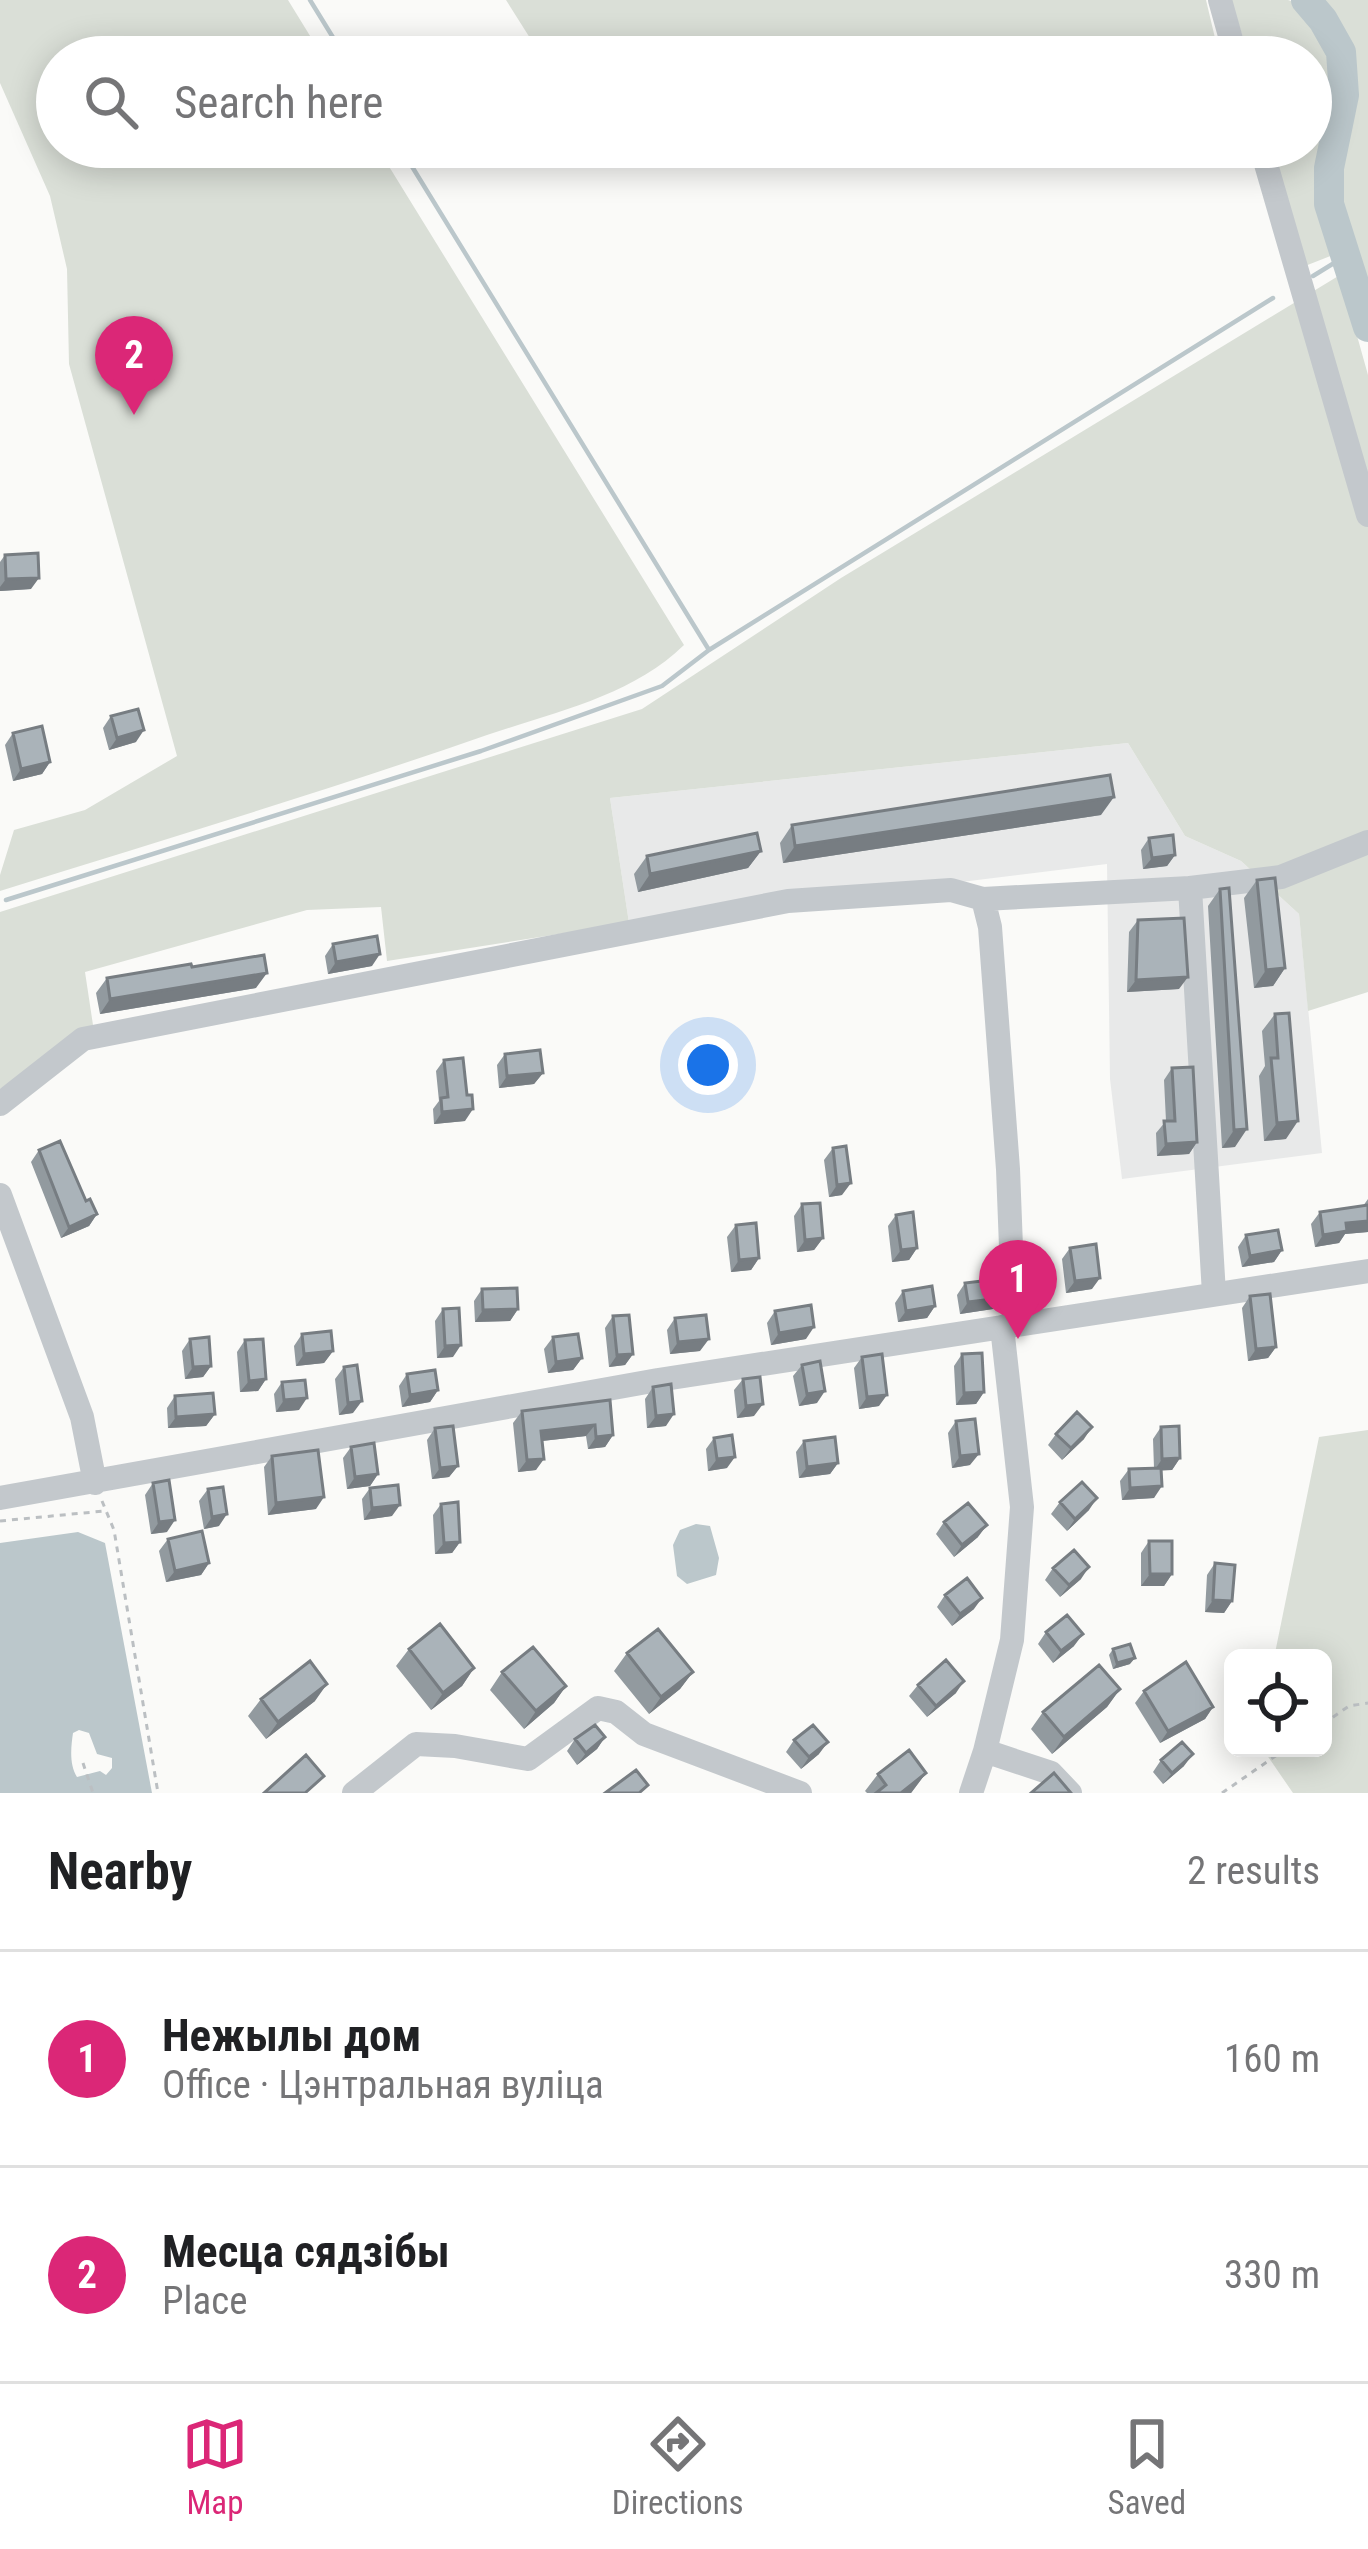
<!DOCTYPE html>
<meta charset="utf-8">
<style>
:root{--surface:#fff;--page:#f2f2f2;--text:#202124;--muted:#757577;--line:#e0e0e0;--accent:#db2777}
body{margin:0;font-family:"Roboto Condensed",sans-serif;background:var(--page);color:var(--text)}
.controls{position:absolute;right:36px;bottom:36px;display:grid;overflow:hidden;border-radius:18px;box-shadow:0 6px 30px #0003}
.controls button{width:108px;height:108px;display:grid;place-items:center;padding:0;border:0;border-bottom:3px solid var(--line);background:var(--surface);color:var(--text);font:60px sans-serif}
.you{position:absolute;left:708px;top:1065px;width:42px;height:42px;margin:-30px;border:9px solid #fff;border-radius:50%;background:#1a73e8;box-shadow:0 0 0 18px #1a73e833}
.badge{display:grid;place-items:center;width:78px;height:78px;border-radius:50%;background:var(--accent);color:#fff;font-size:39px;font-weight:700}
.pin{position:absolute;translate:-50% -99px;filter:drop-shadow(0 3px 6px #0008)}
.pin::after{content:'';position:absolute;top:63px;width:42px;height:36px;background:inherit;clip-path:polygon(0 0,100% 0,50% 100%)}
.list{margin:0;padding:0;list-style:none}
h2{display:flex;justify-content:space-between;align-items:center;height:156px;margin:0;padding:0 48px;font-size:51px}
h2 small{font-size:39px;font-weight:400;color:var(--muted)}
.list li{display:grid;grid-template-columns:78px 1fr auto;gap:36px;align-items:center;box-sizing:border-box;height:216px;padding:0 48px;border-top:3px solid var(--line)}
.list b{display:block;font-size:45px;white-space:nowrap}
.list p{margin:0;font-size:39px;white-space:nowrap;color:var(--muted)}
.list em{font-size:39px;font-style:normal;color:var(--muted)}
.icon{flex:none;width:66px;height:66px;fill:none;stroke:currentColor;stroke-width:2;stroke-linecap:round;stroke-linejoin:round}
.map{position:relative;flex:none;width:1368px;height:1793px;overflow:hidden}
.search{position:absolute;background:var(--surface);box-shadow:0 6px 30px #0003;left:36px;right:36px;top:36px;height:132px;display:flex;align-items:center;gap:30px;box-sizing:border-box;padding:0 42px;border-radius:66px;color:var(--muted);font-size:45px}
.sheet{height:588px;background:var(--surface)}
nav{display:flex;justify-content:space-around;align-items:center;box-sizing:border-box;height:168px;border-top:3px solid var(--line);background:var(--surface);font-size:33px;color:var(--muted)}
nav a{display:grid;justify-items:center;gap:6px}
nav .on{color:var(--accent)}
.map>svg:first-child{display:block}
</style>
<div class="map">
<svg width="1368" height="1793" viewBox="0 0 1368 1793">
<rect width="100%" height="100%" fill="#fafaf8"/>
<path fill="#e8e9e9" d="M1128,743L1185,836L1241,861L1299,914L1322,1153L1122,1179L1110,1079L1107,864L629,923L610,798Z"/>
<path fill="#dadfd7" d="M0,0H288L323,57H57V147H377L684,645C632,696 555,712 487,735C326,791 163,840 0,891V875L14,830L85,810L177,756L69,364L67,269L50,196L0,83Z
M506,0H1206L1215,38L1061,57H542Z
M1231,0C1248,0 1271,0 1288,0C1300,3 1307,17 1313,27C1349,79 1326,109 1318,163C1314,197 1331,223 1333,255L1305,266L1273,147H1311V57H1249Z
M1318,0H1368V295L1341,208L1337,182L1352,121L1349,52L1341,28Z
M1340,275L1368,375V992L1308,1011L1299,914L1241,861L1185,836L1128,743L610,798L629,923L387,961L381,907L307,910L85,972L93,1025L0,1089V912L642,709L841,578Z
M1368,1430V1793H1293L1262,1748H1323V1658H1274L1319,1437Z"/>
<path fill="#bbc7cb" fill-rule="evenodd" d="M696,1524L710,1526L719,1558L716,1575L687,1584L677,1576L673,1545L680,1530Z
M78,1532L105,1543L152,1793H0V1543ZM79,1730L89,1733L97,1754L112,1758V1768L106,1775L100,1771L77,1777C69,1764 71,1747 73,1733Z"/>
<g fill="none" stroke-linecap="round" stroke-linejoin="round">
<path stroke="#bbc7cb" stroke-width="4.5" d="M310,0L345,57
M400,147L709,650
M1313,276L1347,255
M6,900L481,751L662,686L709,650L1273,298"/>
<path stroke="#bbc7cb" stroke-width="30" d="M1306,0L1323,20L1341,52L1344,95L1329,168V204L1368,327"/>
<path stroke="#bbbfc2" stroke-width="3" stroke-dasharray="6 6" stroke-linecap="butt" d="M102,1501L114,1530L158,1793
M0,1521L104,1511
M1323,1724L1349,1706L1368,1703
M83,1763L93,1793
M1222,1793L1287,1748"/>
<path stroke="#c3c8cc" stroke-width="24" d="M1220,0L1236,57
M1261,147L1368,515
M1190,888L1281,877L1368,842
M983,899L990,927L1008,1169L1014,1325
M0,1104L83,1039L788,901L951,890L983,899L1190,888L1214,1294
M0,1195L82,1417L95,1483
M0,1498L658,1380L1368,1271
M985,1751L1051,1773L1070,1793
M354,1793L416,1744L455,1746L528,1759L598,1708L616,1712L644,1734L800,1793
M971,1793L985,1751L1012,1640L1022,1507L1002,1327"/>
</g>
<path fill="#929a9f" d="M5,555L31,589L0,591V562Z
M111,716L136,742L109,750L103,728Z
M13,733L50,762L42,774L13,781L5,745Z
M1101,815L783,863L780,843L792,825Z
M1149,838L1175,855L1167,866L1143,869L1141,850Z
M761,851L748,868L638,892L634,874L647,856Z
M1257,880L1285,968L1273,986L1254,988L1244,898Z
M1220,889L1235,1147L1222,1148L1208,906Z
M1138,920L1179,989L1127,992L1129,932Z
M333,944L372,966L328,974L325,956Z
M192,967L256,988L100,1014L96,993L107,978Z
M1275,1014L1286,1139L1264,1141L1259,1076L1265,1066L1262,1031Z
M505,1054L543,1073L534,1084L499,1088L497,1065Z
M444,1060L467,1095L465,1121L434,1124L433,1109L439,1101L436,1071Z
M1172,1068L1197,1142L1189,1154L1157,1156L1156,1133L1166,1121L1164,1080Z
M833,1148L842,1195L829,1197L824,1160Z
M39,1150L97,1214L89,1226L61,1238L31,1162Z
M1368,1199V1232L1345,1234L1339,1243L1315,1247L1311,1224L1320,1212L1363,1206Z
M802,1204L823,1238L814,1250L797,1252L794,1216Z
M896,1215L917,1248L909,1260L892,1262L888,1226Z
M736,1225L759,1258L751,1270L731,1272L727,1237Z
M1246,1235L1282,1250L1274,1262L1242,1267L1238,1247Z
M1070,1248L1092,1289L1066,1293L1062,1259Z
M965,1283L1001,1298L993,1309L960,1314L957,1295Z
M482,1289L518,1309L510,1321L475,1322L474,1301Z
M903,1291L935,1306L927,1318L898,1322L895,1303Z
M1250,1296L1276,1347L1268,1358L1248,1361L1242,1308Z
M443,1309L453,1357L437,1358L435,1321Z
M775,1311L806,1339L771,1345L767,1323Z
M613,1316L633,1354L625,1365L609,1367L605,1328Z
M675,1318L700,1351L670,1354L667,1330Z
M302,1334L333,1351L324,1363L296,1366L294,1346Z
M553,1337L582,1358L573,1370L548,1373L544,1349Z
M190,1339L211,1366L203,1377L185,1379L182,1351Z
M245,1340L266,1379L258,1391L240,1392L237,1352Z
M962,1354L984,1392L976,1404L956,1405L954,1366Z
M862,1357L879,1406L859,1409L854,1368Z
M802,1365L817,1403L799,1406L793,1376Z
M344,1367L353,1413L339,1415L335,1379Z
M407,1374L438,1390L430,1402L402,1407L399,1386Z
M743,1379L754,1416L737,1418L734,1390Z
M282,1382L299,1410L276,1412L274,1394Z
M653,1387L666,1426L647,1428L645,1399Z
M175,1396L215,1414L206,1426L168,1428L167,1408Z
M610,1400L613,1435L605,1447L588,1449L586,1436L542,1441L536,1470L518,1472L513,1423L522,1411Z
M956,1421L970,1465L952,1468L948,1433Z
M1161,1427L1180,1458L1172,1470H1161L1154,1498L1122,1500L1120,1481L1129,1469L1154,1468L1153,1439Z
M435,1428L458,1466L449,1477L432,1479L427,1440Z
M1056,1434L1084,1439L1062,1460L1048,1445Z
M714,1438L727,1468L708,1471L706,1449Z
M804,1441L838,1463L830,1474L799,1478L796,1452Z
M351,1447L378,1474L370,1486L347,1489L343,1458Z
M272,1456L316,1509L268,1515L264,1467Z
M153,1483L167,1532L151,1534L145,1495Z
M370,1488L392,1516L364,1520L362,1499Z
M208,1489L219,1526L204,1529L199,1501Z
M1060,1502L1089,1510L1067,1531L1051,1514Z
M441,1504L460,1542L452,1553L435,1554L433,1515Z
M944,1522L978,1537L954,1557L936,1534Z
M168,1539L209,1563L201,1575L166,1582L159,1551Z
M1149,1541L1172,1574L1164,1586H1141V1553Z
M1215,1563L1232,1601L1224,1613L1205,1612L1207,1575Z
M1053,1568L1081,1579L1060,1597L1045,1580Z
M945,1595L974,1609L952,1626L937,1607Z
M1046,1632L1074,1646L1053,1663L1038,1644Z
M409,1649L474,1668L462,1686L431,1710L396,1666Z
M1113,1649L1130,1664L1113,1669L1109,1655Z
M627,1653L693,1672L680,1689L649,1714L614,1671Z
M502,1672L566,1686L554,1703L524,1729L490,1690Z
M918,1685L956,1693L927,1717L909,1696Z
M1120,1689L1107,1707L1052,1754L1031,1729L1043,1712Z
M1144,1691L1213,1707L1205,1719L1160,1743L1135,1703Z
M261,1699L315,1701L266,1739L248,1716Z
M605,1737L597,1749L577,1765L567,1751L575,1739Z
M794,1740L819,1754L801,1769L786,1752Z
M1161,1760L1184,1766L1163,1784L1153,1772Z
M926,1773L911,1793H867L865,1791L878,1774Z"/>
<path fill="#777d82" d="M39,578L31,589L0,591V587L6,579Z
M144,730L136,742L109,750L117,738Z
M50,762L42,774L13,781L21,769Z
M1114,797L1101,815L783,863L795,846Z
M761,851L748,868L638,892L650,874Z
M1175,855L1167,866L1143,869L1152,858Z
M380,954L372,966L328,974L336,962Z
M1285,968L1273,986L1254,988L1266,970Z
M267,973L256,988L100,1014L110,999Z
M1188,977L1179,989L1127,992L1136,980Z
M543,1073L534,1084L499,1088L507,1076Z
M473,1109L465,1121L434,1124L442,1112Z
M1298,1121L1286,1139L1264,1141L1277,1123Z
M1247,1129L1235,1147L1222,1148L1234,1130Z
M1197,1142L1189,1154L1157,1156L1166,1144Z
M851,1183L842,1195L829,1197L837,1185Z
M97,1214L89,1226L61,1238L69,1227Z
M1368,1221V1232L1345,1234L1339,1243L1315,1247L1323,1235L1346,1223Z
M823,1238L814,1250L797,1252L805,1240Z
M917,1248L909,1260L892,1262L901,1250Z
M1282,1250L1274,1262L1242,1267L1250,1256Z
M759,1258L751,1270L731,1272L739,1260Z
M1100,1278L1092,1289L1066,1293L1075,1281Z
M1001,1298L993,1309L960,1314L968,1302Z
M935,1306L927,1318L898,1322L906,1311Z
M518,1309L510,1321L475,1322L483,1310Z
M814,1327L806,1339L771,1345L779,1333Z
M709,1339L700,1351L670,1354L678,1342Z
M461,1345L453,1357L437,1358L445,1346Z
M1276,1347L1268,1358L1248,1361L1256,1349Z
M333,1351L324,1363L296,1366L304,1354Z
M633,1354L625,1365L609,1367L617,1355Z
M582,1358L573,1370L548,1373L556,1362Z
M211,1366L203,1377L185,1379L193,1367Z
M266,1379L258,1391L240,1392L249,1381Z
M438,1390L430,1402L402,1407L410,1395Z
M825,1391L817,1403L799,1406L807,1394Z
M984,1392L976,1404L956,1405L964,1393Z
M887,1395L879,1406L859,1409L867,1397Z
M307,1398L299,1410L276,1412L284,1400Z
M362,1401L353,1413L339,1415L348,1403Z
M763,1404L754,1416L737,1418L746,1406Z
M215,1414L206,1426L168,1428L176,1417Z
M674,1414L666,1426L647,1428L656,1416Z
M595,1425L586,1436L533,1442L541,1431Z
M1092,1427L1084,1439L1062,1460L1071,1448Z
M613,1435L605,1447L588,1449L596,1437Z
M979,1454L970,1465L952,1468L960,1456Z
M735,1457L727,1468L708,1471L717,1459Z
M1180,1458L1172,1470L1154,1471L1162,1459Z
M544,1459L536,1470L518,1472L527,1460Z
M838,1463L830,1474L799,1478L807,1467Z
M458,1466L449,1477L432,1479L440,1468Z
M378,1474L370,1486L347,1489L355,1477Z
M1162,1486L1154,1498L1122,1500L1130,1488Z
M324,1497L316,1509L268,1515L276,1503Z
M1097,1498L1089,1510L1067,1531L1075,1519Z
M400,1505L392,1516L364,1520L372,1508Z
M227,1514L219,1526L204,1529L212,1517Z
M175,1520L167,1532L151,1534L159,1522Z
M987,1525L978,1537L954,1557L962,1545Z
M460,1542L452,1553L435,1554L444,1543Z
M209,1563L201,1575L166,1582L175,1571Z
M1089,1567L1081,1579L1060,1597L1069,1585Z
M1150,1574H1172L1164,1586H1141Z
M982,1598L974,1609L952,1626L960,1614Z
M1213,1600L1232,1601L1224,1613L1205,1612Z
M1083,1634L1074,1646L1053,1663L1061,1651Z
M1135,1658L1130,1664L1113,1669L1117,1663Z
M474,1668L462,1686L431,1710L443,1693Z
M693,1672L680,1689L649,1714L661,1697Z
M964,1681L956,1693L927,1717L936,1706Z
M327,1684L315,1701L266,1739L278,1722Z
M566,1686L554,1703L524,1729L536,1711Z
M1120,1689L1107,1707L1052,1754L1064,1737Z
M1213,1707L1205,1719L1160,1743L1168,1731Z
M605,1737L597,1749L577,1765L586,1753Z
M828,1742L819,1754L801,1769L809,1757Z
M1193,1754L1184,1766L1163,1784L1172,1773Z
M926,1773L911,1793H901Z"/>
<path fill="#aab3b9" stroke="#777d82" stroke-width="3" d="M38,553L39,578L6,579L5,555Z
M138,709L144,730L117,738L111,716Z
M42,726L50,762L21,769L13,733Z
M1110,775L1114,797L795,846L792,825Z
M757,833L761,851L650,874L647,856Z
M1173,835L1175,855L1152,858L1149,838Z
M1275,878L1285,968L1266,970L1257,880Z
M1229,888L1247,1129L1234,1130L1220,889Z
M1184,918L1188,977L1136,980L1138,920Z
M377,936L380,954L336,962L333,944Z
M264,955L267,973L110,999L107,978L191,964L192,967Z
M1289,1013L1298,1121L1277,1123L1271,1058H1278L1275,1014Z
M540,1050L543,1073L507,1076L505,1054Z
M463,1058L467,1095H472L473,1109L442,1112L441,1098L448,1097L444,1060Z
M1193,1067L1197,1142L1166,1144L1164,1121H1175L1172,1068Z
M60,1141L86,1201L90,1199L97,1214L69,1227L39,1150Z
M846,1146L851,1183L837,1185L833,1148Z
M820,1203L823,1238L805,1240L802,1204Z
M1368,1205V1221L1346,1223L1347,1231L1323,1235L1320,1212Z
M913,1212L917,1248L901,1250L896,1215Z
M756,1223L759,1258L739,1260L736,1225Z
M1278,1230L1282,1250L1250,1256L1246,1235Z
M1096,1244L1100,1278L1075,1281L1070,1248Z
M999,1279L1001,1298L968,1302L965,1283Z
M932,1286L935,1306L906,1311L903,1291Z
M517,1288L518,1309L483,1310L482,1289Z
M1270,1294L1276,1347L1256,1349L1250,1296Z
M811,1305L814,1327L779,1333L775,1311Z
M459,1308L461,1345L445,1346L443,1309Z
M629,1315L633,1354L617,1355L613,1316Z
M706,1315L709,1339L678,1342L675,1318Z
M331,1331L333,1351L304,1354L302,1334Z
M578,1334L582,1358L556,1362L553,1337Z
M209,1337L211,1366L193,1367L190,1339Z
M263,1339L266,1379L249,1381L245,1340Z
M982,1353L984,1392L964,1393L962,1354Z
M882,1354L887,1395L867,1397L862,1357Z
M820,1361L825,1391L807,1394L802,1365Z
M357,1365L362,1401L348,1403L344,1367Z
M435,1370L438,1390L410,1395L407,1374Z
M760,1377L763,1404L746,1406L743,1379Z
M305,1380L307,1398L284,1400L282,1382Z
M671,1384L674,1414L656,1416L653,1387Z
M213,1393L215,1414L176,1417L175,1396Z
M610,1400L613,1435L596,1437L595,1425L541,1431L544,1459L527,1460L522,1411Z
M1077,1412L1092,1427L1071,1448L1056,1434Z
M975,1419L979,1454L960,1456L956,1421Z
M453,1426L458,1466L440,1468L435,1428Z
M1179,1426L1180,1458L1162,1459L1161,1427Z
M732,1435L735,1457L717,1459L714,1438Z
M835,1437L838,1463L807,1467L804,1441Z
M374,1443L378,1474L355,1477L351,1447Z
M318,1450L324,1497L276,1503L272,1456Z
M1161,1468L1162,1486L1130,1488L1129,1469Z
M169,1480L175,1520L159,1522L153,1483Z
M1082,1482L1097,1498L1075,1519L1060,1502Z
M398,1485L400,1505L372,1508L370,1488Z
M223,1487L227,1514L212,1517L208,1489Z
M458,1502L460,1542L444,1543L441,1504Z
M968,1503L987,1525L962,1545L944,1522Z
M202,1531L209,1563L175,1571L168,1539Z
M1149,1541H1172V1574H1150Z
M1074,1550L1089,1567L1069,1585L1053,1568Z
M1215,1563L1235,1565L1232,1601L1213,1600Z
M967,1578L982,1598L960,1614L945,1595Z
M1067,1615L1083,1634L1061,1651L1046,1632Z
M440,1624L474,1668L443,1693L409,1649Z
M658,1629L693,1672L661,1697L627,1653Z
M1130,1644L1135,1658L1117,1663L1113,1649Z
M533,1647L566,1686L536,1711L502,1672Z
M946,1660L964,1681L936,1706L918,1685Z
M310,1661L327,1684L278,1722L261,1699Z
M1186,1662L1213,1707L1168,1731L1144,1691Z
M1099,1665L1120,1689L1064,1737L1043,1712Z
M595,1725L605,1737L586,1753L575,1739Z
M813,1725L828,1742L809,1757L794,1740Z
M1182,1742L1193,1754L1172,1773L1161,1760Z
M909,1750L926,1773L901,1793H876L886,1785L878,1774Z
M306,1755L324,1776L305,1793H264Z
M636,1770L648,1785L639,1793H605Z
M1054,1773L1071,1793H1031Z"/>
</svg>
<div class="controls">
<button><svg class="icon" aria-label="locate" viewBox="0 0 24 24"><circle cx="12" cy="12" r="6"/><path d="M12 2v4M12 18v4M2 12h4M18 12h4"/></svg></button>
</div>
<div class="you"></div>
<div class="pin badge" style="left:1018px;top:1339px">1</div>
<div class="pin badge" style="left:134px;top:415px">2</div>
<div class="search"><svg class="icon" aria-label="search" viewBox="0 0 24 24"><circle cx="10" cy="10" r="6"/><path d="M15 15l6 6"/></svg>Search here</div>
</div>
<section class="sheet">
<h2>Nearby<small>2 results</small></h2>
<ul class="list">
<li><span class="badge">1</span><div><b>Нежылы дом</b><p>Office · Цэнтральная вуліца</p></div><em>160 m</em></li>
<li><span class="badge">2</span><div><b>Месца сядзібы</b><p>Place</p></div><em>330 m</em></li>
</ul>
</section>
<nav>
<a class="on"><svg class="icon" aria-label="map" viewBox="0 0 24 24"><path d="M3 6l6-2 6 2 6-2v14l-6 2-6-2-6 2zM9 4v14M15 6v14"/></svg>Map</a>
<a><svg class="icon" aria-label="directions" viewBox="0 0 24 24"><path d="M12 3l9 9-9 9-9-9zM9 14v-3h6M13 9l2 2-2 2"/></svg>Directions</a>
<a><svg class="icon" aria-label="saved" viewBox="0 0 24 24"><path d="M7 4h10v16l-5-4-5 4z"/></svg>Saved</a>
</nav>
